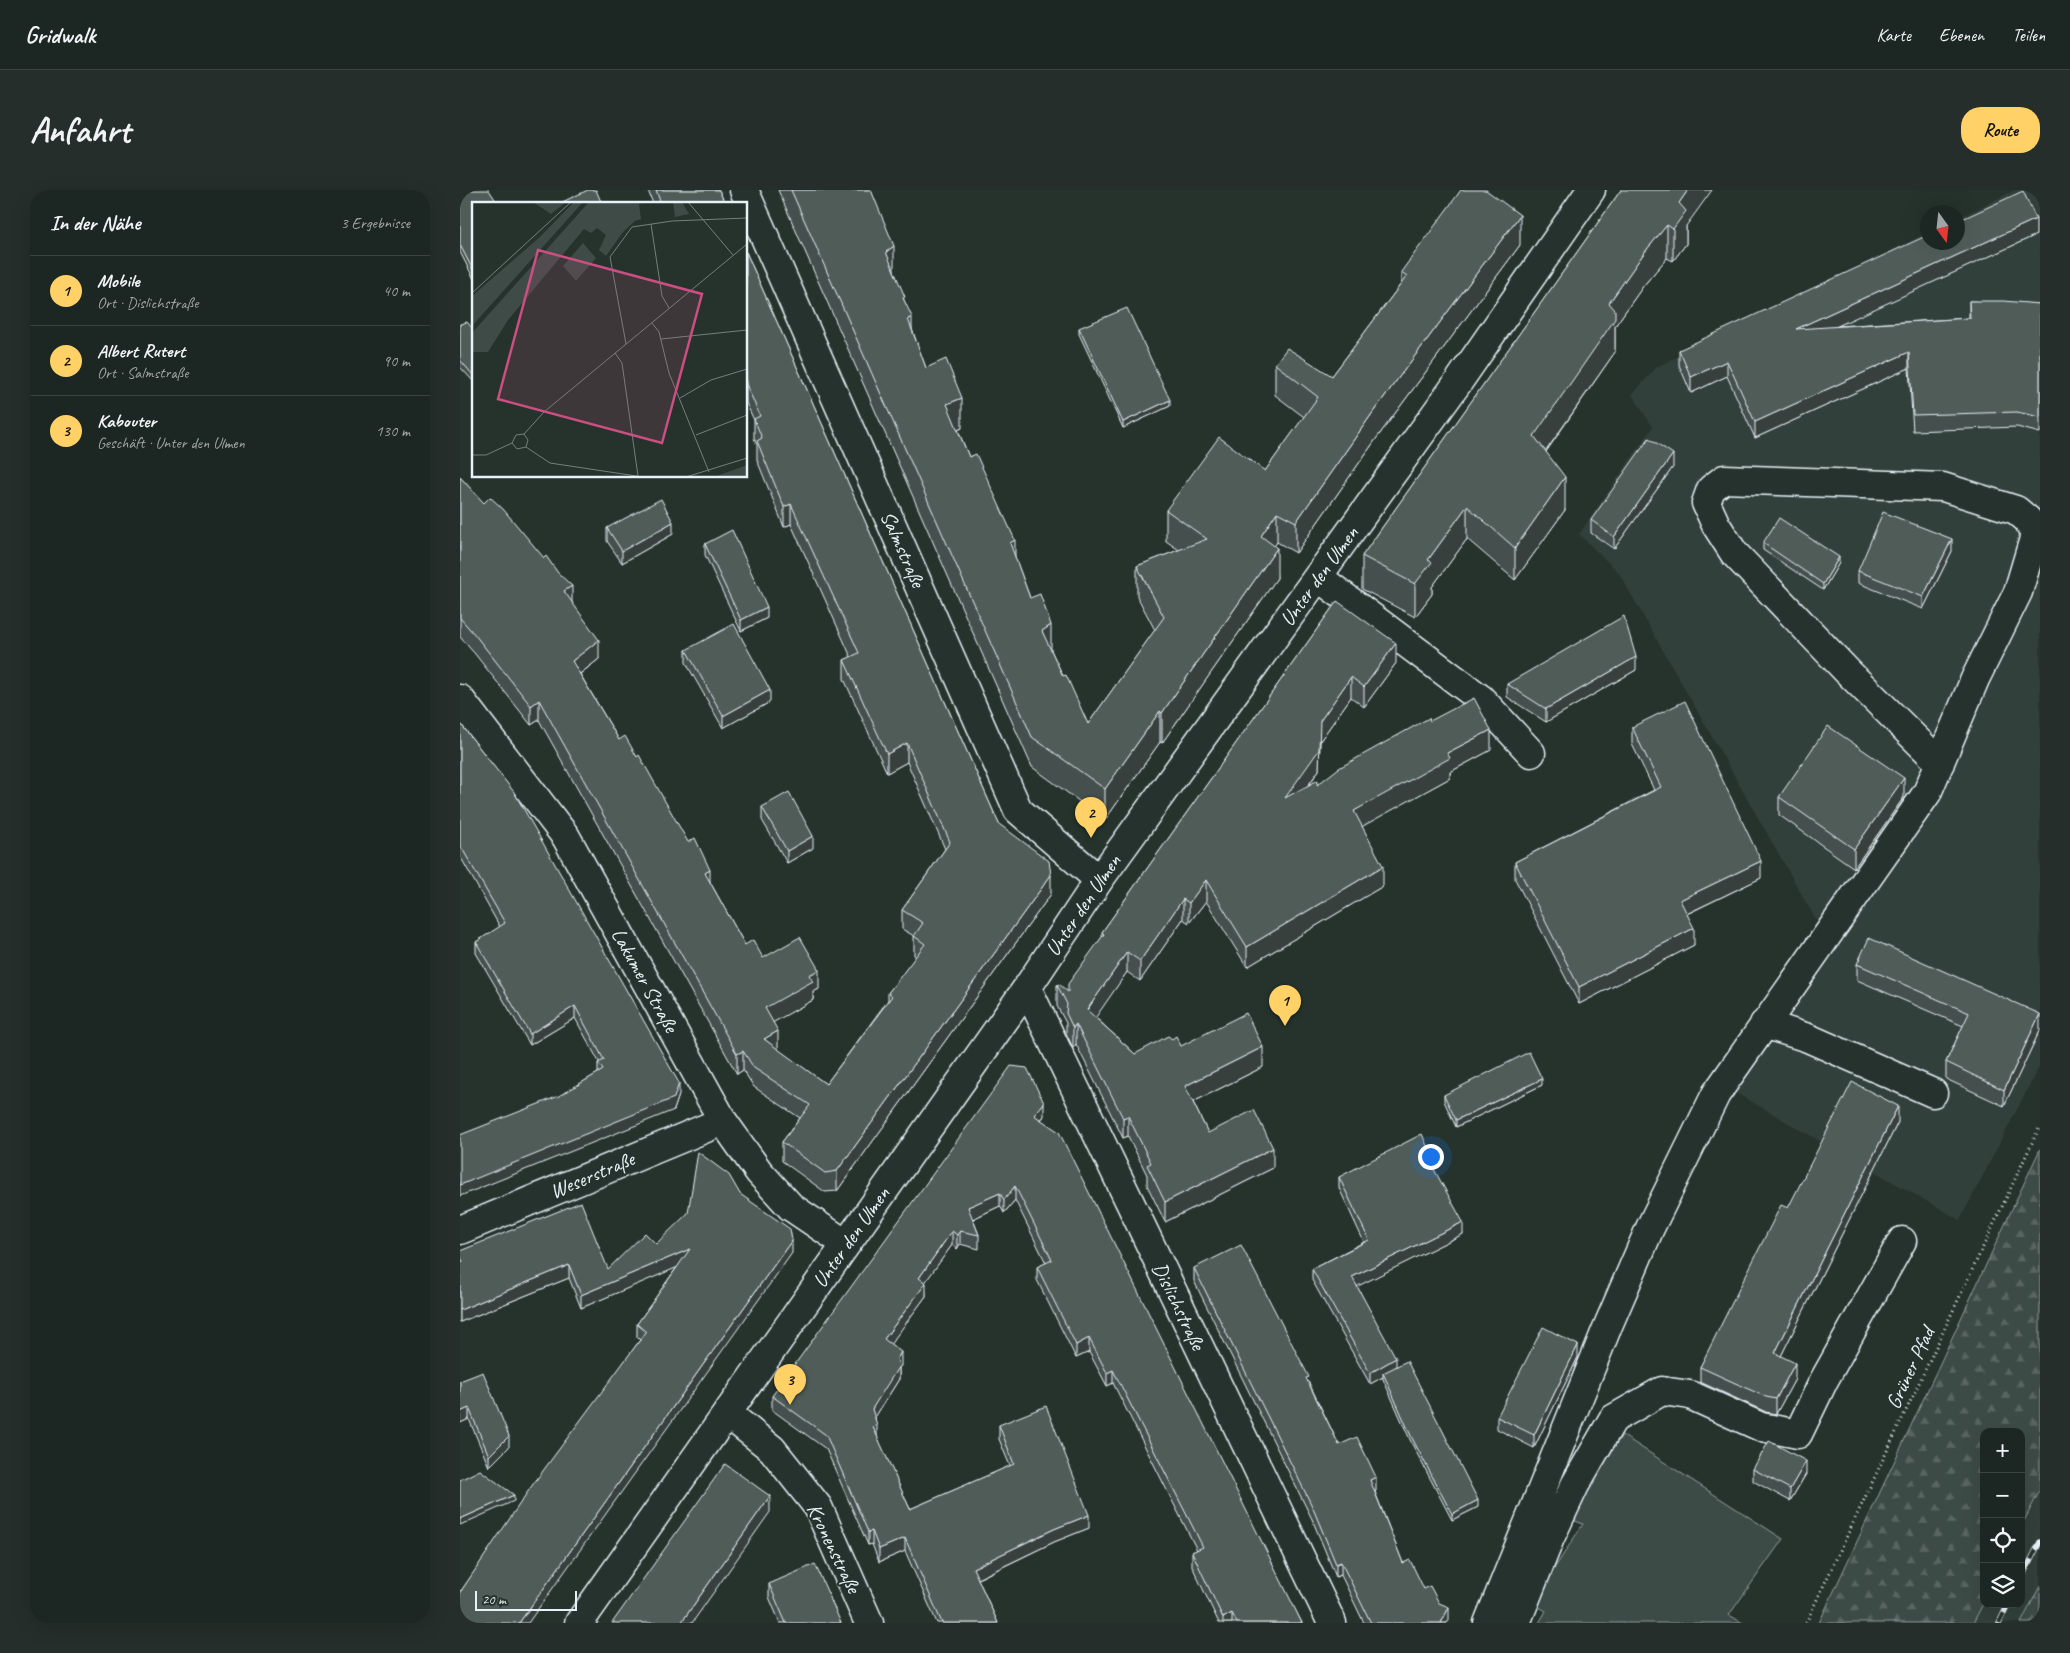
<!DOCTYPE html>
<html lang="de">
<meta charset="utf-8">
<style>
:root{--surface:#1c2622;--page:#252e2a;--text:#f1f3f6;--muted:#a0a5a5;--line:#3a4340;--accent:#ffd166}
body{margin:0;font-family:Caveat,sans-serif;background:var(--page);color:var(--text)}
.controls{position:absolute;right:15px;bottom:15px;display:grid;overflow:hidden;border-radius:10px;box-shadow:0 5px 20px #0002}
.controls button{width:45px;height:45px;display:grid;place-items:center;padding:0;border:0;border-bottom:1px solid var(--line);background:var(--surface);color:var(--text);font:25px sans-serif}
.compass{position:absolute;left:1460px;top:15px;width:45px;height:45px;border-radius:50%;background:var(--surface);box-shadow:0 5px 20px #0002;rotate:165deg}
.scale{position:absolute;left:15px;bottom:12px;width:102px;box-sizing:border-box;padding-left:5px;border:2px solid #e8f1f8;border-top:0;font-size:14px;line-height:18px;white-space:nowrap;color:#e8f1f8;-webkit-text-stroke:4px #26332d;paint-order:stroke}
.you{position:absolute;left:970px;top:966px;width:18px;height:18px;margin:-12px;border:4px solid #fff;border-radius:50%;background:#1a73e8;box-shadow:0 0 0 8px #1a73e833}
.badge{display:grid;place-items:center;width:32px;height:32px;border-radius:50%;background:var(--accent);color:#111;font-size:16px;font-weight:700}
.pin{position:absolute;translate:-50% -41px;filter:drop-shadow(0 1px 2px #0008)}
.pin::after{content:'';position:absolute;top:26px;width:18px;height:15px;background:inherit;clip-path:polygon(0 0,100% 0,50% 100%)}
.list{margin:0;padding:0;list-style:none}
h2{display:flex;justify-content:space-between;align-items:center;height:65px;margin:0;padding:0 20px;font-size:21px}
h2 small{font-size:16px;font-weight:400;color:var(--muted)}
.list li{display:grid;grid-template-columns:32px 1fr auto;gap:15px;align-items:center;box-sizing:border-box;height:70px;padding:0 20px;border-top:1px solid var(--line)}
.list b{display:block;font-size:19px;white-space:nowrap}
.list p{margin:0;font-size:16px;white-space:nowrap;color:var(--muted)}
.list em{font-size:16px;font-style:normal;color:var(--muted)}
.icon{flex:none;width:28px;height:28px;fill:none;stroke:currentColor;stroke-width:2;stroke-linecap:round;stroke-linejoin:round}
.map{position:relative;flex:none;width:1580px;height:1433px;overflow:hidden;border-radius:20px}
header{display:flex;align-items:center;gap:30px;box-sizing:border-box;height:70px;padding:0 25px;background:var(--surface);border-bottom:1px solid var(--line)}
header strong{font-size:24px}
nav{display:flex;gap:28px;margin-inline-start:auto;font-size:18px}
.intro{display:flex;align-items:center;justify-content:space-between;box-sizing:border-box;height:120px;padding:0 30px}
h1{margin:0;font-size:35px}
.button{padding:12px 22px;border-radius:20px;background:var(--accent);color:#111;font-size:18px;font-weight:700}
main{display:flex;gap:30px;padding:0 30px}
aside{flex:1;background:var(--surface);border-radius:20px;box-shadow:0 5px 20px #0002}
.map>svg:first-child{display:block}
</style>
<header>
<strong>Gridwalk</strong>
<nav><a>Karte</a><a>Ebenen</a><a>Teilen</a></nav>
</header>
<div class="intro"><h1>Anfahrt</h1><a class="button">Route</a></div>
<main>
<aside>
<h2>In der Nähe<small>3 Ergebnisse</small></h2>
<ul class="list">
<li><span class="badge">1</span><div><b>Mobile</b><p>Ort · Dislichstraße</p></div><em>40 m</em></li>
<li><span class="badge">2</span><div><b>Albert Rutert</b><p>Ort · Salmstraße</p></div><em>90 m</em></li>
<li><span class="badge">3</span><div><b>Kabouter</b><p>Geschäft · Unter den Ulmen</p></div><em>130 m</em></li>
</ul>
</aside>
<div class="map">
<svg width="1580" height="1433" viewBox="0 0 1580 1433">
<defs>
<pattern id="forest-firs" width="22" height="20" patternUnits="userSpaceOnUse" patternTransform="scale(1.25)"><rect width="22" height="20" fill="#3e4b47"/><path d="M5 1l3.5 6h-7zM16 11l3.5 6h-7z" fill="#5a6562"/></pattern>
</defs>
<rect width="100%" height="100%" fill="#26332d"/>
<filter id="ink" filterUnits="userSpaceOnUse"><feTurbulence type="fractalNoise" baseFrequency=".02" numOctaves="2"/><feDisplacementMap in="SourceGraphic" scale="10" xChannelSelector="R" yChannelSelector="G"/><feConvolveMatrix kernelMatrix="1 2 1 2 8 2 1 2 1" color-interpolation-filters="sRGB"/></filter>
<g filter="url(#ink)">
<path fill="#333f3a" d="M1555,0H1580V875L1500,1030L1269,899L1374,745L1355,728L1159,383L1119,344L1193,237L1172,205L1197,177L1467,43L1468,52H1498V28Z
M1580,1300V1397L1561,1433H1513L1524,1412V1414H1561V1337Z"/>
<path fill="#3e4b47" stroke="#939ea0" d="M1162,1245L1323,1349L1269,1425L1283,1433H1079L1086,1421L1072,1413L1123,1334L1110,1329Z"/>
<path fill="url(#forest-firs)" stroke="#939ea0" d="M1580,959V1300L1561,1337V1242H1524V1412L1513,1433H1359Z
M1580,1396V1433H1561Z"/>
<g fill="none" stroke-linecap="round" stroke-linejoin="round">
<g stroke="#e8f1f8" stroke-width="31">
<path id="minor" d="M284,0L558,620L639,690
M858,387L1021,509L1071,563
M0,509L106,647L263,931L299,982L331,1017L386,1054
M567,798L872,1433
M1304,834L1348,848L1473,903
M0,1040L263,931
M268,1224L312,1259L358,1317L409,1433
M119,1433L567,798L639,690L999,191L1131,0
M1028,1433L1147,1138L1190,1038L1256,904L1467,603L1515,489L1558,402L1575,345L1568,330L1556,320L1483,297L1264,289L1251,299L1246,313L1256,335L1274,363L1387,481L1480,573
M1056,1433L1090,1348L1115,1295L1153,1229L1202,1201L1230,1205L1301,1237L1338,1244L1364,1190L1442,1051"/>
</g>
<path stroke="#e8f1f8" stroke-width="3" stroke-dasharray="1 4" stroke-linecap="butt" d="M1346,1433L1580,936"/>
<use href="#minor" stroke="#26332d" stroke-width="28"/>
<g stroke="#e8f1f8" stroke-width="5.5">
<path id="rail" d="M1561,1389L1580,1352
M1539,1433L1548,1414"/>
</g>
<use href="#rail" stroke="#26332d" stroke-width="4" stroke-dasharray="11" stroke-linecap="butt"/>
</g>
<path fill="#454f4d" stroke="#e8f1f8" d="M0,0L14,14V89L0,62Z
M188,0H259L265,14H193Z
M318,0H411L434,81L445,113L452,139L466,178L502,238L498,240L509,267L555,367L570,408L591,460L603,486L628,534L695,440L677,406V376L719,360L706,351V320L805,281L844,227L815,205V174L872,186L941,94V82L1060,55L916,249L836,363L817,352L814,356L817,388L702,553L700,552L645,630L572,577Z
M1161,0L1226,36V54L1213,71L1207,68L1184,95L1155,136V162L1086,262L1105,320L1055,390L1007,349L972,397V404L955,427L902,399V366Z
M1576,45L1376,136L1509,128V111L1580,114V243L1557,237L1453,241L1449,178L1295,248L1267,186L1231,203L1219,175V160Z
M286,62L539,634L591,704L377,1001L365,1002L322,971V952L340,928L294,897L283,880L277,884L79,530L71,535L15,464L0,447V287L112,412L139,469L120,484L159,550L177,567L250,692L285,755L303,768L359,799L353,802V810L313,832L318,860L366,894L428,810V803L456,767L454,765V746L442,739V720L485,659L447,572L427,583L384,489V470L391,467L331,334L324,337L297,270V255L294,248V230L286,213Z
M0,134L14,140V192L0,177Z
M619,138L710,216L663,238L619,144Z
M1213,277L1154,359L1131,343V330Z
M147,338L213,344L162,373L147,351Z
M1303,353L1379,373L1363,400L1303,360Z
M245,354L307,428L281,441L245,365Z
M1492,361L1463,419L1398,393V381Z
M877,411L936,473L904,517L891,507L860,551L859,580L849,595H858L970,531L1031,560L990,582V588L902,636L923,696L787,777L746,711L729,733L723,729L680,791L667,782L635,827L675,864L721,856L803,877L733,912L748,943L813,978L705,1032L687,995V985L668,946L663,948L616,854L613,858L606,843V833L597,816V795L608,802L642,747V742Z
M226,460L310,512L263,538L226,473Z
M1176,480L1086,532L1047,507V494Z
M0,533L219,905L214,920L99,906L138,883V873L139,872L115,828L70,855L16,763V752L40,737L0,666Z
M1172,537L1301,688L1227,724L1234,755L1119,814L1055,689V672L1194,600L1172,554Z
M1319,607H1444L1394,678L1319,625Z
M302,617L353,658L327,673L302,630Z
M1397,774L1580,840L1544,916L1486,889V872L1503,836L1397,790Z
M1082,895L996,937L984,911V905Z
M584,926L581,930L842,1433H759L732,1376V1362L737,1360L653,1193L647,1196L629,1162L616,1168L577,1090V1077L586,1073L555,1010L544,1023L540,1016L513,1029L519,1045V1059L500,1054L497,1059L492,1055L465,1092L466,1106L430,1154L441,1176L439,1178V1189L415,1227L417,1247L450,1319L550,1276L539,1249V1235L629,1338L594,1352L518,1389L538,1433H477L445,1361L419,1372L412,1354L408,1355L366,1259L312,1220V1206Z
M1438,932L1321,1166L1335,1189L1316,1224L1306,1222L1240,1192V1177L1328,1018Z
M973,977L1003,1044L897,1096L936,1176L1018,1317L992,1330L952,1254L923,1189V1187L910,1194L852,1090V1079L904,1052L879,998V987Z
M280,1004L332,1063L1,1401L180,1150L177,1147V1134L217,1077L121,1118L109,1088L0,1132V1061L148,1079L196,1054Z
M734,1078L849,1193L879,1255L916,1301L915,1302L943,1373L989,1430L987,1433H904L881,1385L876,1387L852,1329L734,1091Z
M1118,1167L1074,1258L1037,1239V1227Z
M0,1191L49,1257L29,1277L9,1229L0,1233Z
M1293,1279L1346,1284L1330,1311L1293,1291Z
M309,1394L381,1433H320L309,1407Z"/>
<path fill="#38403e" stroke="#e8f1f8" d="M1228,0H1252L1226,36V54L1213,71V39L1219,13Z
M1060,25V55L916,249L836,363V332L916,218Z
M1576,29V45L1336,155V139Z
M1207,35V68L1184,95L1155,136V162L1074,278V246L1149,113L1184,63Z
M434,56V87L426,62Z
M452,127V158L448,129Z
M1449,162V178L1295,248V232Z
M1267,171V186L1231,203V187Z
M502,208V238L487,245V214Z
M710,210V216L663,238V232Z
M1213,264V277L1154,359V347Z
M1105,287V320L1055,390V358Z
M331,314V334L324,337V317Z
M1007,316V349L972,397V404L955,427V394L968,370Z
M817,322V352L801,377V346Z
M213,332V344L162,373V361Z
M1492,349V361L1463,419V407Z
M555,350V381L550,353Z
M817,358V388L702,553V523Z
M1379,367V373L1363,400V394Z
M112,396V415L104,401Z
M307,417V428L281,441V430Z
M591,435V466L582,441Z
M139,450V469L112,490V471Z
M936,453V473L904,517V497Z
M1176,467V480L1086,532V519Z
M891,487V507L860,551L859,580L825,628V608L860,531Z
M310,500V512L263,538V526Z
M79,510V530L71,535V516Z
M700,521V552L645,630V599Z
M1031,540V560L990,582V588L894,641V621L987,563Z
M447,553V572L427,583V564Z
M1444,588V607L1394,678V659Z
M353,646V658L327,673V661Z
M1301,671V688L1220,727V710Z
M923,676V696L787,777V757Z
M250,680V699L245,683Z
M591,685V704L377,1001V981Z
M746,690V711L729,733V713Z
M723,709V729L680,791V771Z
M1234,738V755L1119,814V797Z
M667,762V782L627,840V820Z
M359,780V799L353,802V810L305,837V818L349,785Z
M115,816V828L70,855V844Z
M1580,824V840L1544,916V900Z
M616,834V854L613,858V838Z
M318,841V860L304,849Z
M803,857V877L725,916V896Z
M283,861V880L277,884V864Z
M1082,889V895L996,937V930Z
M219,893V905L214,920L0,1006V995Z
M584,913V926L574,938V925Z
M1438,916V932L1315,1178V1163Z
M668,926V946L663,948V928Z
M813,958V978L705,1032V1012Z
M555,996V1010L544,1023V1010Z
M540,1003V1016L508,1031V1017Z
M1003,1032V1044L892,1099V1087Z
M492,1041V1055L459,1101V1088Z
M500,1041V1054L497,1059V1045Z
M332,1050V1063L68,1433H59Z
M230,1059V1072L121,1118V1105Z
M109,1075V1088L0,1132V1120Z
M466,1093V1106L424,1163V1149Z
M629,1148V1162L616,1168V1155Z
M1118,1155V1167L1074,1258V1245Z
M441,1162V1176L439,1178V1189L412,1232V1219L437,1169Z
M936,1168V1180L923,1183V1187L910,1194V1183Z
M1335,1173V1189L1316,1224V1209Z
M653,1180V1193L647,1196V1183Z
M9,1218V1229L0,1233V1222Z
M417,1235V1249L413,1237Z
M49,1246V1257L29,1277V1266Z
M1346,1271V1284L1330,1311V1299Z
M916,1287V1301L910,1304V1290Z
M54,1305V1311L0,1335V1329Z
M310,1306V1322L232,1433H221Z
M1018,1310V1317L992,1330V1324Z
M629,1325V1338L594,1352L513,1391V1378L594,1339Z
M412,1341V1354L408,1355V1342Z
M445,1348V1361L419,1372V1359Z
M881,1372V1385L876,1387V1374Z
M989,1417V1430L987,1433H981Z
M772,1423V1433H763V1428Z"/>
<path fill="#505c59" stroke="#e8f1f8" d="M0,0H29L38,14H14V82L0,55Z
M128,0H136L142,14H98Z
M196,0H259L265,14H201Z
M331,0H411L434,56L426,62L445,107L443,108L452,127L448,129L466,178L486,169L502,208L487,214L509,267L516,264L555,350L550,353L570,408L580,404L591,435L582,441L603,486L606,485L628,534L704,427L677,376L747,349L706,320L759,247L805,281L858,207L815,174L827,158L872,186L947,86L941,82L1001,0H1026L1060,25L916,218L836,332L817,322L801,346L817,358L702,523L700,521L645,599L572,547Z
M1161,0H1228L1219,13L1226,21L1213,39L1207,35L1184,63L1149,113L1155,120V129L1074,246L1105,287L1055,358L1007,316L968,370L972,372L955,394L902,366Z
M1563,1L1576,29L1336,139L1510,128L1509,111H1543L1580,114V227L1557,222L1453,225L1449,162L1295,232L1267,171L1231,187L1219,160L1468,45V52H1498V31Z
M286,62L539,634L589,671L591,685L377,981L365,983L322,952L350,915L294,878L283,861L277,864L79,510L71,516L15,445L0,428V287L24,313L30,307L43,319L84,368L86,366L98,383L112,396L104,401L139,450L112,471L159,550L165,546L177,567L179,565L228,652L235,648L250,680L245,683L285,755L293,750L303,768L340,747L359,780L349,785L353,791L305,818L318,841L304,849L366,894L432,806L428,803L465,754L454,746L463,733L442,720L490,652L447,553L427,564L384,470L399,463L331,314L324,317L297,251L302,248L294,229L300,226L286,194Z
M667,118L710,210L663,232L619,138Z
M7,132L14,140V186L0,170V134Z
M1189,248L1213,264L1154,347L1131,330Z
M201,309L213,332L162,361L147,338Z
M1423,322L1492,349L1463,407L1398,381Z
M1319,328L1379,367L1363,394L1303,353Z
M272,340L307,417L281,430L245,354Z
M877,411L936,453L904,497L891,487L860,531L859,560L825,608L858,590L857,595L879,578L969,528L970,531L1014,508L1031,540L987,563L990,568L894,621L923,676L787,757L746,690L729,713L723,709L680,771L667,762L627,820L675,864L708,846L712,849L716,846L721,856L786,823L803,857L725,896L748,943L794,920L813,958L705,1012L687,975L691,973L668,926L663,928L616,834L613,838L606,823L607,814L597,795L599,794L608,802V794L644,744L642,742Z
M1164,426L1176,467L1086,519L1047,494Z
M274,434L310,500L263,526L226,460Z
M1225,511L1301,671L1220,710L1234,738L1119,797L1055,672L1201,597L1172,537Z
M0,533L54,602L219,893L214,908L0,995V945L99,906L143,880L138,873L144,870L115,816L70,844L16,752L45,733L0,655Z
M1368,536L1444,588L1394,659L1319,607Z
M329,602L353,646L327,661L302,617Z
M1409,748L1580,824L1544,900L1486,872L1509,823L1397,774Z
M1069,862L1082,889L996,930L984,905Z
M551,876L567,878L584,913L574,925L599,942L842,1433H777L772,1423L763,1428L732,1362L743,1357L653,1180L647,1183L629,1148L616,1155L577,1077L592,1070L555,996L544,1010L540,1003L508,1017L519,1045L500,1041L497,1045L492,1041L459,1088L466,1093L424,1149L441,1162L437,1169L439,1176L412,1219L417,1235L413,1237L450,1319L554,1274L539,1235L586,1216L629,1325L594,1339L513,1378L538,1433H482L445,1348L419,1359L412,1341L408,1342L366,1245L312,1206Z
M1392,892L1438,916L1315,1163L1335,1173L1316,1209L1306,1207L1240,1177L1321,1015L1328,1018Z
M962,944L973,970L970,972L1003,1032L892,1087L936,1168L910,1183L852,1079L909,1050L879,987Z
M238,962L269,985L280,1004L330,1039L332,1050L59,1433H0V1400L1,1401L71,1297L186,1142L177,1134L230,1059L121,1105L109,1075L0,1120V1073L3,1072L0,1065V1061L121,1012L148,1079L185,1043L196,1054L228,1023Z
M781,1055L849,1187L846,1188L879,1255L897,1247L916,1287L910,1290L943,1373L950,1370L964,1399L970,1396L979,1413L989,1417L981,1433H911L881,1372L876,1374L852,1316L734,1078Z
M1083,1137L1118,1155L1074,1245L1037,1227Z
M947,1171L1018,1310L992,1324L952,1248L923,1183Z
M23,1182L49,1246L29,1266L9,1218L0,1222V1191Z
M1309,1251L1346,1271L1330,1299L1293,1279Z
M265,1274L310,1306L221,1433H152Z
M20,1280L54,1305L0,1329V1290Z
M355,1374L381,1433H326L309,1394Z"/>
</g>
<g text-anchor="middle" dominant-baseline="central" stroke-width="4" stroke-linejoin="round" paint-order="stroke">
<g font-size="21" fill="#e8f1f8" stroke="#26332d">
<text transform="translate(443 359) rotate(66)">Salmstraße</text>
<text transform="translate(859 386) rotate(-54)">Unter den Ulmen</text>
<text transform="translate(623 715) rotate(-56)">Unter den Ulmen</text>
<text transform="translate(185 790) rotate(61)">Lakumer Straße</text>
<text transform="translate(132 985) rotate(-23)">Weserstraße</text>
<text transform="translate(391 1047) rotate(-55)">Unter den Ulmen</text>
<text transform="translate(719 1116) rotate(64)">Dislichstraße</text>
<text transform="translate(1450 1178) rotate(-65)">Grüner Pfad</text>
<text transform="translate(374 1358) rotate(64)">Kronenstraße</text>
</g>
</g>
<g transform="translate(12 12)">
<rect width="275" height="275" fill="#26332d"/>
<path d="M111,41L124,56L104,79L91,64Z" fill="#3e4b47"/>
<path d="M61,0H94L79,12ZM102,0H111L0,124V94L68,35ZM117,0H174L167,2L169,17L163,19L151,30L134,54L127,48L134,33L125,26L119,31L112,27L36,118L16,150H0V131Z" fill="#3e4b47"/>
<path d="M201,0H210L217,12L203,15Z" fill="#3e4b47"/>
<path d="M275,263V275H242Z" fill="#3e4b47"/>
<path fill="none" stroke="#747f7e" stroke-width="1" d="M216,0L261,53M179,22L190,94L197,106M0,91L99,0M180,121L187,130L197,171L237,270M189,137L275,128M154,142L138,55L160,25L200,19L275,16M143,151L150,161L166,274M208,196L239,178L275,167M52,232L72,210L275,42M224,233L275,213M40,241L44,233L52,232L56,238L54,245M40,241L45,247L54,245M54,245L78,261L171,275M0,253H14L40,241M214,275L275,256"/>
<path fill="#cc4e82" fill-opacity="0.15" stroke="#cc4e82" stroke-width="2.5" d="M66,48L230,92L190,241L26,197Z"/>
<rect width="275" height="275" fill="none" stroke="#e8f1f8" stroke-width="2.5"/>
</g>
</svg>
<div class="controls">
<button>+</button>
<button>−</button>
<button><svg class="icon" aria-label="locate" viewBox="0 0 24 24"><circle cx="12" cy="12" r="6"/><path d="M12 2v4M12 18v4M2 12h4M18 12h4"/></svg></button>
<button><svg class="icon" aria-label="layers" viewBox="0 0 24 24"><path d="M12 4l9 5-9 5-9-5zM3 14l9 5 9-5"/></svg></button>
</div>
<svg class="compass" viewBox="-18 -18 36 36"><path d="M0-13l5 13h-10z" fill="#e53935"/><path d="M0 13l5-13h-10z" fill="#a0a5a5"/></svg>
<div class="scale">20 m</div>
<div class="you"></div>
<div class="pin badge" style="left:825px;top:836px">1</div>
<div class="pin badge" style="left:631px;top:648px">2</div>
<div class="pin badge" style="left:330px;top:1215px">3</div>
</div>
</main>
